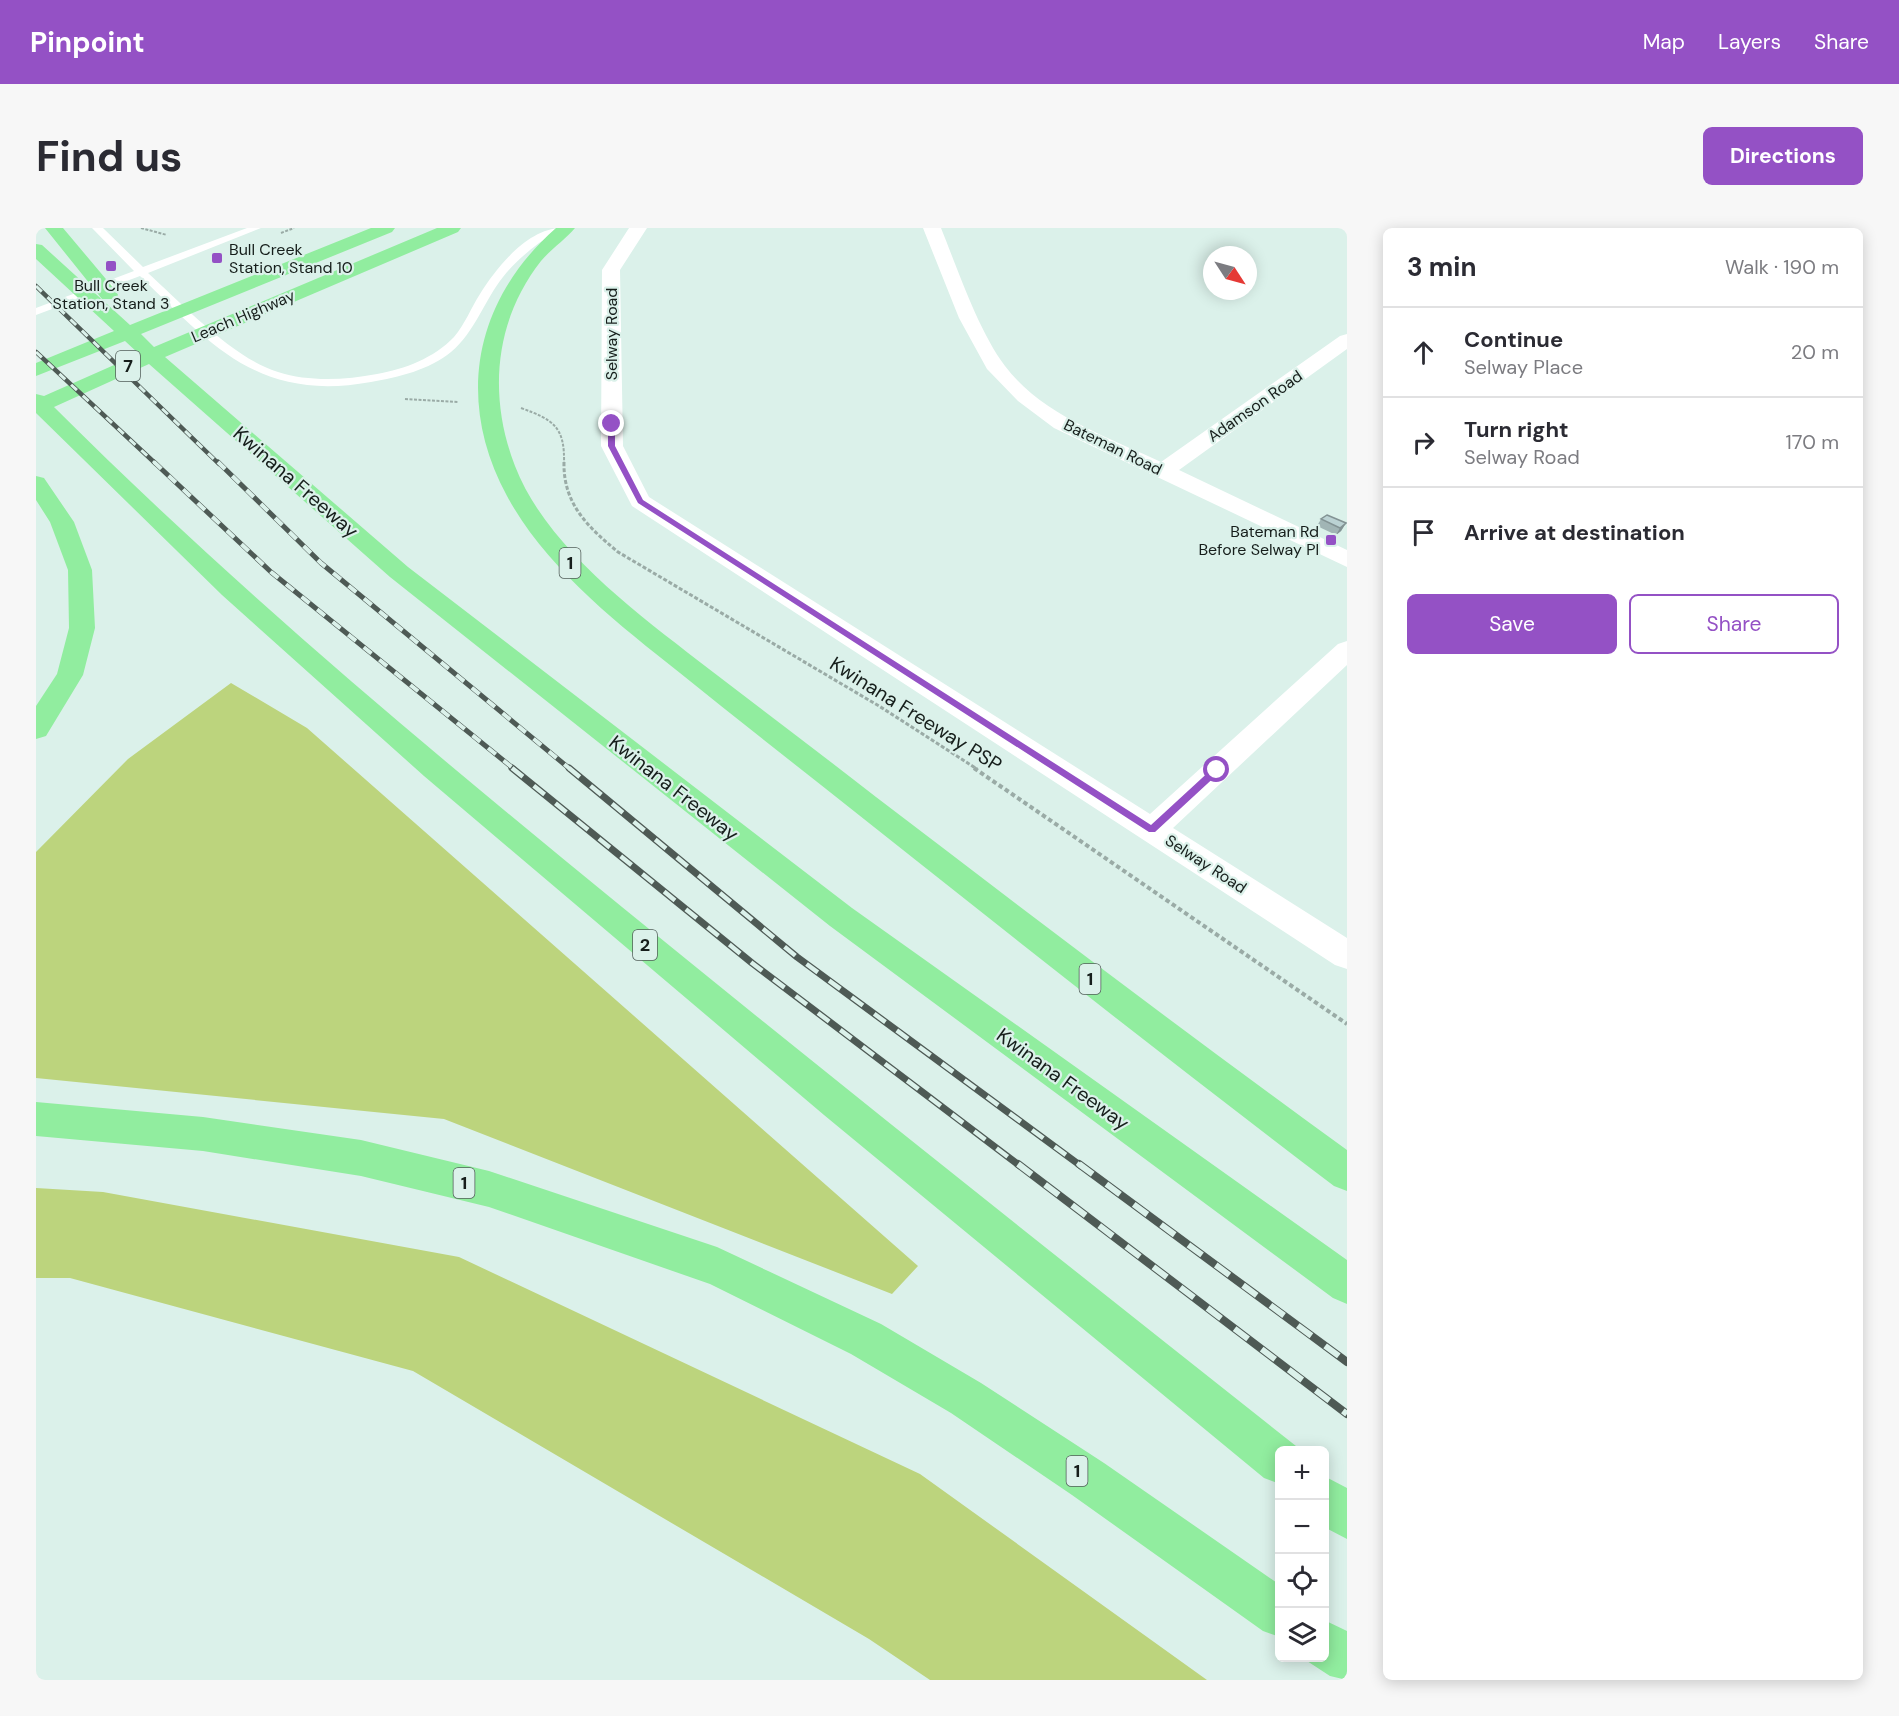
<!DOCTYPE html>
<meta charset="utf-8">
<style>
:root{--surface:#fff;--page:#f7f7f7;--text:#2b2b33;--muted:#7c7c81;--line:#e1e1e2;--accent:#9451c5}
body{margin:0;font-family:"DM Sans",sans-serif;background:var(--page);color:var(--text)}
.controls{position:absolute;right:18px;bottom:18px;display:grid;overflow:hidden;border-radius:9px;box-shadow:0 3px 15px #0003}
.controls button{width:54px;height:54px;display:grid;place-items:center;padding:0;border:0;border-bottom:2px solid var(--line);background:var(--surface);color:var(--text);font:30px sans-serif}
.compass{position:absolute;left:1167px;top:18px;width:54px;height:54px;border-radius:50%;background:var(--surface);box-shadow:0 3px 15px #0003;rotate:126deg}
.stop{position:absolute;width:18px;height:18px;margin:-14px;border:4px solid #9451c5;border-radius:50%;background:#fff}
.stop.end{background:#9451c5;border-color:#fff;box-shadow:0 2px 6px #0008}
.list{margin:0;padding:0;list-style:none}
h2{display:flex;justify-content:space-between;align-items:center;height:78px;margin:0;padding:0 24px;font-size:26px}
h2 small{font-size:20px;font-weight:400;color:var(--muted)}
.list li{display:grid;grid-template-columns:39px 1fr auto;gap:18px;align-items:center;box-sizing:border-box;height:90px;padding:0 24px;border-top:2px solid var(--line)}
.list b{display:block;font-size:22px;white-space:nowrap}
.list p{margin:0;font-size:20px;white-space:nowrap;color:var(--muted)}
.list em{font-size:20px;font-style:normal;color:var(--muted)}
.actions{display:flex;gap:12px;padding:18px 24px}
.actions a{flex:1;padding:14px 0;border:2px solid var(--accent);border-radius:9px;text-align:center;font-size:21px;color:var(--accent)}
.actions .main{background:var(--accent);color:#fff}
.icon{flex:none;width:33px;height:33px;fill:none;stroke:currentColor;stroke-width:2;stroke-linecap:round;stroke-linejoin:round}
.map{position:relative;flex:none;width:1311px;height:1452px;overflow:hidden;border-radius:9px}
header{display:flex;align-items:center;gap:36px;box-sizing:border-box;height:84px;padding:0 30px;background:var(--accent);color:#fff}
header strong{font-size:28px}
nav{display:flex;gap:33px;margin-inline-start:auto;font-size:21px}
.intro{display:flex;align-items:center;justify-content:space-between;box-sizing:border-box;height:144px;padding:0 36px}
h1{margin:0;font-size:42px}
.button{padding:15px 27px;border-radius:9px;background:var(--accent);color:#fff;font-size:21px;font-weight:700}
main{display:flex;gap:36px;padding:0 36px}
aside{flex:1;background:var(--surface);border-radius:9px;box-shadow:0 3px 15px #0003}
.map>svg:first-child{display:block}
</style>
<header>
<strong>Pinpoint</strong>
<nav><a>Map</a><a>Layers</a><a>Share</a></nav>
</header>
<div class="intro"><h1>Find us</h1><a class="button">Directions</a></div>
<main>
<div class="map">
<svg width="1311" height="1452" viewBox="0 0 1311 1452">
<rect width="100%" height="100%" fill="#dbf1ea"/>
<path fill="#bcd47d" d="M195,455L271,500L882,1038L856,1066L408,891L0,850V624L92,531Z
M0,960L67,964L423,1029L884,1246L1171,1452H894L833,1411L377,1143L34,1050H0Z"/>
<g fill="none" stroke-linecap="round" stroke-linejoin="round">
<path stroke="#9aaba6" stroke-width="2" stroke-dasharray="3 1.5" stroke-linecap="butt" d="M105,0L131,7
M245,5L258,0
M369,171L422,174
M485,180C518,192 529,199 528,236"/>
<path stroke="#9aaba6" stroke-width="3" stroke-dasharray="4 2" stroke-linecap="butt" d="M528,234C527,276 552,299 582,324L843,478L941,541"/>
<path stroke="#9aaba6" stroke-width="4" stroke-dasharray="4.5 3" stroke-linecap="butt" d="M938,540L1311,796"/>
<path fill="#fff" fill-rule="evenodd" d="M56,0H67L107,39L211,0H225L112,45C146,76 198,131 242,144C273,154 309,152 341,146C369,141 398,130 418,109C429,96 435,80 444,66C461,39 492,0 526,0C520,6 511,10 503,15C490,25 477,36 467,49C448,73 439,104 415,124C393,142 363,149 335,154C224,174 177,119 104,48L0,87V80L98,43Z"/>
<path fill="#fff" fill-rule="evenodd" d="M593,0H611L584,42L587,218L613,269L1114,586L1302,416L1311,413V437L1137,600L1311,710V741L1299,737L596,278L565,218L566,42Z
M887,0H905C922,42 942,102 969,138C1006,187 1072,209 1125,234L1304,108L1311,106V121L1143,242L1311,322V339L1018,200L982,173L951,141L923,90Z"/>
<path fill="#91ed9f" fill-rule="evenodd" d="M9,0H27L80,63L82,67L80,71H66Z
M335,0H359L356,4L105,106L118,119L401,0H425L422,4L129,129L372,339L816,680L1311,1032V1076L1297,1070L794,698L354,349L113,136L18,179C197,358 390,519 586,679C809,861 1034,1039 1260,1218L1261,1222H1244V1256L1228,1250L788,887L388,548L186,367L0,185V166L8,168L103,126L89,113L0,148V135L78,103L0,31V16L6,17L94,97Z
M520,0H539C529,12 515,21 505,33C458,93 452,168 479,238C511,321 605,388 673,441C729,484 785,526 840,569C996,688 1152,807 1311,922V963L1298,958C1125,827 955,692 785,557C738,520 691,483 644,445C581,395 510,340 471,268C419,172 438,72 520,0Z
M0,248L8,250L38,294L56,342L59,400L47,447L10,508L0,511V478L21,446L33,400L32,342L14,294L0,272Z
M0,874L167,889L325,912L453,943L681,1019L845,1096L945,1155L1068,1235L1244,1357V1409L1227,1403L1036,1267L915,1185L815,1126L674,1056L453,979L325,948L167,923L0,908Z
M1288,1248L1311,1260V1311L1288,1299Z
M1288,1392L1311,1403V1452L1294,1448L1271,1433L1270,1430H1288Z"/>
<g stroke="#4e5a55" stroke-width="4.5">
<path id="rail-far3" d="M0,58L183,236
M0,124L120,236"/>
</g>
<g stroke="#4e5a55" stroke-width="5">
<path id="rail-far2" d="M118,234L235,344L478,541
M182,234L285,335L534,541"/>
</g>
<g stroke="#4e5a55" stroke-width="7">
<path id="rail-far1" d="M476,540L716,735L984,938
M533,540L761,729L1045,938"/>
</g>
<g stroke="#4e5a55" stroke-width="8">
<path id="rail" d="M982,936L1311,1186
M1043,936L1311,1134"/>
</g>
<use href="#rail-far3" stroke="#dbf1ea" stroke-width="3" stroke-dasharray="8" stroke-linecap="butt"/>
<use href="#rail-far2" stroke="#dbf1ea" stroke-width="4" stroke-dasharray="10" stroke-linecap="butt"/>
<use href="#rail-far1" stroke="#dbf1ea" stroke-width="4.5" stroke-dasharray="14" stroke-linecap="butt"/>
<use href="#rail" stroke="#dbf1ea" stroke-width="6" stroke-dasharray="17" stroke-linecap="butt"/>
</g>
<path fill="#a1b5b5" d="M1285,291L1310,295L1305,303L1300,307L1281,298Z"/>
<path fill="#839394" d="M1310,295L1305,303L1300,307L1304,300Z"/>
<path fill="#bbd2d3" stroke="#839394" stroke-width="1.5" d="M1291,287L1310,295L1304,300L1285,291Z"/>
<path fill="#9451c5" d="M576,194L579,196V218L607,272L1115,597L1178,539H1184V544L1119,604H1113L602,275L572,218V196Z"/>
<g fill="#9451c5" stroke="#dbf1ea" stroke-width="2">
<rect x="175" y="24" width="12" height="12" rx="3"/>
<rect x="69" y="32" width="12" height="12" rx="3"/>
<rect x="1289" y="306" width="12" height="12" rx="3"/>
</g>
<g text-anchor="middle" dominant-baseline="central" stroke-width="4.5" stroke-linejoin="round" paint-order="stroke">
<g font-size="16" fill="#161e1b" stroke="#dbf1ea" text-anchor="start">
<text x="193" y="21">Bull Creek<tspan x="193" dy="18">Station, Stand 10</tspan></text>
<text x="75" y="57" text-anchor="middle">Bull Creek<tspan x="75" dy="18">Station, Stand 3</tspan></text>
<text x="1283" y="303" text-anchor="end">Bateman Rd<tspan x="1283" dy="18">Before Selway Pl</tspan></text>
</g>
<g font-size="16" fill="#161e1b" stroke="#dbf1ea">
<text transform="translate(207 88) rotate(-23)">Leach Highway</text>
<text transform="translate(575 106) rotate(-90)">Selway Road</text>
<text transform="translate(1219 178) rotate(-35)">Adamson Road</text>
<text transform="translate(1077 219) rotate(26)">Bateman Road</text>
<text transform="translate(1170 636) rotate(33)">Selway Road</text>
</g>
<g fill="#dbf1ea" stroke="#515d59" stroke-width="1.5">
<rect x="80" y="123" width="24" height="30" rx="4.5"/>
<rect x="523.5" y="320" width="21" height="30" rx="4.5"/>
<rect x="597" y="702" width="24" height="30" rx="4.5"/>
<rect x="1043.5" y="736" width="21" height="30" rx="4.5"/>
<rect x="417.5" y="940" width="21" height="30" rx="4.5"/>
<rect x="1030.5" y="1228" width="21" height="30" rx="4.5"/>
</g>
<g font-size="18" font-weight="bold" fill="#161e1b">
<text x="92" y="138">7</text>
<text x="534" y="335">1</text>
<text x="609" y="717">2</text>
<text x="1054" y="751">1</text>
<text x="428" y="955">1</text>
<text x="1041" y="1243">1</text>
</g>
<g font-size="20" fill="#161e1b" stroke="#dbf1ea">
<text transform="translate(260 254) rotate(41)">Kwinana Freeway</text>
<text transform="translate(880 486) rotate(32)">Kwinana Freeway PSP</text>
<text transform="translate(638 560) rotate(38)">Kwinana Freeway</text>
<text transform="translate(1027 851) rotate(36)">Kwinana Freeway</text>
</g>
</g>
</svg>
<div class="controls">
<button>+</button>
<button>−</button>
<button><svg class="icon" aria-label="locate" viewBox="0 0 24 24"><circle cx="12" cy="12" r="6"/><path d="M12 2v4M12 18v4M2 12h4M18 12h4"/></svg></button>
<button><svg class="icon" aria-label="layers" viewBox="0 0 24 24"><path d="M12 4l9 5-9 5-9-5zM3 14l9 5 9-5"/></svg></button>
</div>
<svg class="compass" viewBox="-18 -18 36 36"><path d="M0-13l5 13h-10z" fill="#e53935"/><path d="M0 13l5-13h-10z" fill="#7c7c81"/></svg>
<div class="stop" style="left:1181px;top:542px"></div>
<div class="stop end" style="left:576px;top:196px"></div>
</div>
<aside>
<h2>3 min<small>Walk · 190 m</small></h2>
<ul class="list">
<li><svg class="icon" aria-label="ahead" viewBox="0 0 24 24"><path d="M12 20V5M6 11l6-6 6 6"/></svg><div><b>Continue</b><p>Selway Place</p></div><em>20 m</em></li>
<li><svg class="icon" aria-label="right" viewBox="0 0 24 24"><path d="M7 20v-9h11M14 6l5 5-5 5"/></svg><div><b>Turn right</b><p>Selway Road</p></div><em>170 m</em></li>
<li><svg class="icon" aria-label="arrive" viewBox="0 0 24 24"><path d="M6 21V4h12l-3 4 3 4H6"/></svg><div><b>Arrive at destination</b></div></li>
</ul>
<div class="actions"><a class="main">Save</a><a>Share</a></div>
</aside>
</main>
